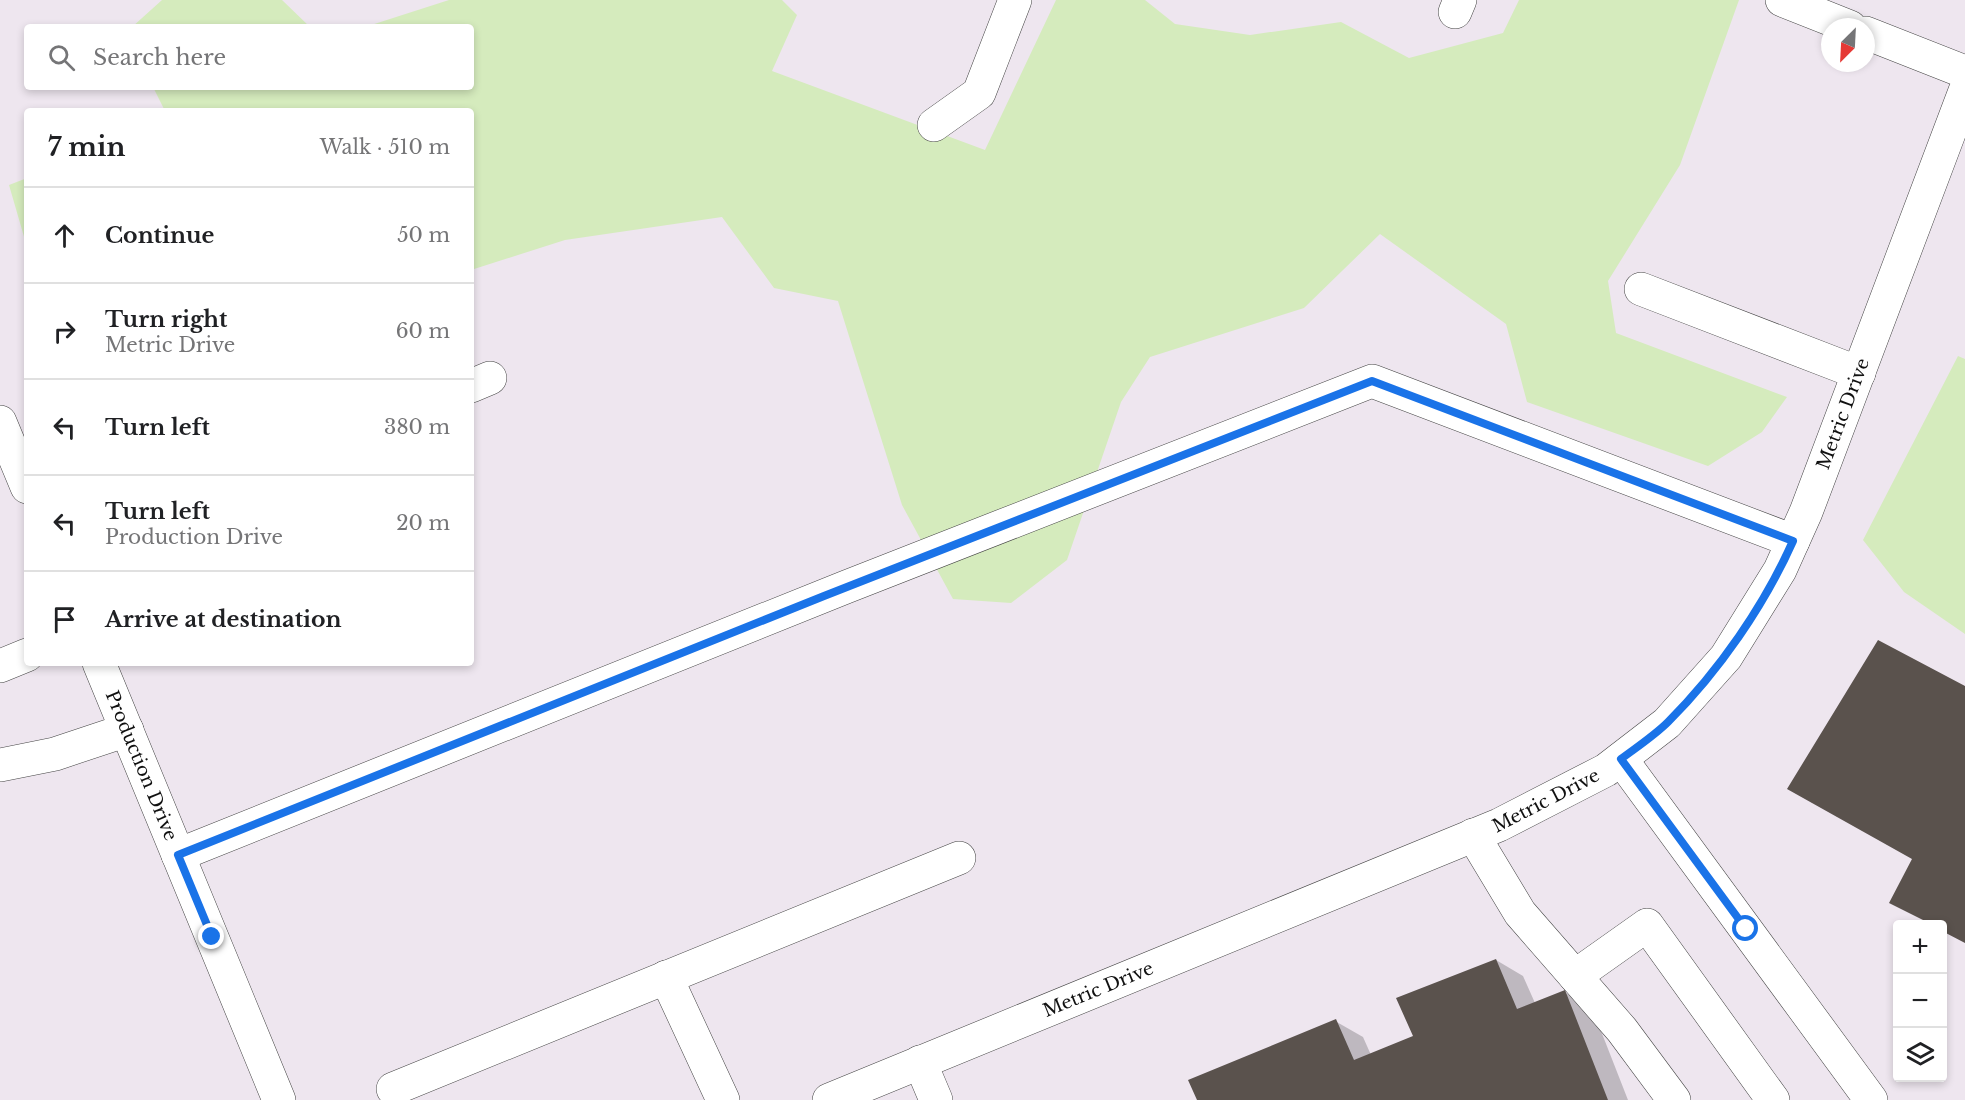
<!DOCTYPE html>
<meta charset="utf-8">
<style>
:root{--surface:#fff;--page:#f6f6f6;--text:#202124;--muted:#757577;--line:#e0e0e0}
body{margin:0;font-family:"Libre Baskerville",serif;background:var(--page);color:var(--text)}
.controls{position:absolute;right:18px;bottom:18px;display:grid;overflow:hidden;border-radius:6px;box-shadow:0 3px 9px #0003}
.controls button{width:54px;height:54px;display:grid;place-items:center;padding:0;border:0;border-bottom:2px solid var(--line);background:var(--surface);color:var(--text);font:30px sans-serif}
.compass{position:absolute;left:1821px;top:18px;width:54px;height:54px;border-radius:50%;background:var(--surface);box-shadow:0 3px 9px #0003;rotate:204deg}
.stop{position:absolute;width:18px;height:18px;margin:-14px;border:4px solid #1a73e8;border-radius:50%;background:#fff}
.stop.end{background:#1a73e8;border-color:#fff;box-shadow:0 2px 6px #0008}
.list{margin:0;padding:0;list-style:none}
h2{display:flex;justify-content:space-between;align-items:center;height:78px;margin:0;padding:0 24px;font-size:26px}
h2 small{font-size:20px;font-weight:400;color:var(--muted)}
.list li{display:grid;grid-template-columns:39px 1fr auto;gap:18px;align-items:center;box-sizing:border-box;height:96px;padding:0 24px;border-top:2px solid var(--line)}
.list b{display:block;font-size:22px;white-space:nowrap}
.list p{margin:0;font-size:20px;white-space:nowrap;color:var(--muted)}
.list em{font-size:20px;font-style:normal;color:var(--muted)}
.icon{flex:none;width:33px;height:33px;fill:none;stroke:currentColor;stroke-width:2;stroke-linecap:round;stroke-linejoin:round}
.map{position:relative;flex:none;width:1965px;height:1100px;overflow:hidden}
.search{position:absolute;background:var(--surface);box-shadow:0 3px 9px #0003;left:24px;top:24px;width:450px;height:66px;display:flex;align-items:center;gap:15px;box-sizing:border-box;padding:0 21px;border-radius:6px;color:var(--muted);font-size:22px}
.panel{position:absolute;background:var(--surface);box-shadow:0 3px 9px #0003;left:24px;top:108px;width:450px;height:558px;border-radius:6px}
.map>svg:first-child{display:block}
</style>
<div class="map">
<svg width="1965" height="1100" viewBox="0 0 1965 1100">
<rect width="100%" height="100%" fill="#fffdf5"/>
<path fill="#eee6ef" fill-rule="evenodd" d="M0,0H1965V1100H0ZM27,27H471V87H27ZM1830,27H1866V63H1830ZM27,111H471V663H27ZM1898,924H1942V1078H1898Z"/>
<path fill="#d5ebbd" d="M162,0H282L310,27H132Z
M449,0H782L797,15L772,71L985,150L1056,0H1145L1175,24L1250,35L1341,22L1409,58L1503,33L1519,0H1739L1680,165L1608,281L1616,333L1787,397L1762,432L1708,466L1527,402L1506,324L1380,234L1304,308L1150,357L1121,402L1067,560L1011,603L953,599L902,505L838,301L774,288L722,217L565,240L471,270V111H165L153,87H471V27H365Z
M27,178V247L9,185Z
M1958,356L1965,359V634L1904,592L1863,540Z"/>
<path fill="#0003" d="M1496,960L1523,976L1535,1003L1564,992L1592,1008L1628,1100H1199L1335,1021L1363,1037L1371,1055L1415,1037Z"/>
<path fill="#5a524d" d="M1878,640L1965,686V943L1942,931V924H1931L1889,903L1912,859L1787,789Z
M1496,959L1517,1009L1565,990L1608,1100H1197L1188,1080L1336,1019L1354,1060L1413,1036L1396,998Z"/>
<g fill="none" stroke-linecap="round" stroke-linejoin="round">
<g stroke="#444" stroke-width="34">
<g id="minor">
<path d="M1782,0L1850,27"/>
<path d="M1455,12L1460,0"/>
<path d="M1866,33L1965,72"/>
<path d="M934,125L979,93L1015,0"/>
<path d="M1641,289L1859,373"/>
<path d="M471,386L490,378"/>
<path d="M0,422L27,487"/>
<path id="s1" d="M99,663L279,1100"/>
<path d="M0,666L27,655"/>
<path d="M1621,759L1871,1100"/>
<path d="M0,765L55,754L127,730"/>
<path d="M1473,835L1520,913L1622,1030L1674,1100"/>
<path d="M178,855L846,587L1372,381L1793,541"/>
<path d="M1575,976L1647,925L1773,1100"/>
<path d="M666,977L723,1100"/>
<path d="M920,1062L936,1100"/>
<path d="M393,1089L959,858"/>
<path id="s2" d="M829,1100L1499,825L1606,770L1667,723L1726,657L1780,570L1806,512L1965,91"/>
</g>
</g>
<use href="#minor" stroke="#fff" stroke-width="33"/>
</g>
<g fill="none" stroke-linecap="round" stroke-linejoin="round">
<path stroke="#1a73e8" stroke-width="8" d="M212,937L178,855L824,596L1372,381L1793,541C1764,606 1719,671 1668,722C1655,735 1637,747 1621,759L1746,929"/>
</g>
<g text-anchor="middle" dominant-baseline="central" stroke-width="6" stroke-linejoin="round" paint-order="stroke">
<g font-size="18" fill="#111" stroke="#fff">
<text stroke="none"><textPath href="#s2" startOffset="1281">Metric Drive</textPath></text>
<text stroke="none"><textPath href="#s1" startOffset="111">Production Drive</textPath></text>
<text stroke="none"><textPath href="#s2" startOffset="777">Metric Drive</textPath></text>
<text stroke="none"><textPath href="#s2" startOffset="291">Metric Drive</textPath></text>
</g>
</g>
</svg>
<div class="controls">
<button>+</button>
<button>−</button>
<button><svg class="icon" aria-label="layers" viewBox="0 0 24 24"><path d="M12 4l9 5-9 5-9-5zM3 14l9 5 9-5"/></svg></button>
</div>
<svg class="compass" viewBox="-18 -18 36 36"><path d="M0-13l5 13h-10z" fill="#e53935"/><path d="M0 13l5-13h-10z" fill="#757577"/></svg>
<div class="stop" style="left:1746px;top:929px"></div>
<div class="stop end" style="left:212px;top:937px"></div>
<div class="search"><svg class="icon" aria-label="search" viewBox="0 0 24 24"><circle cx="10" cy="10" r="6"/><path d="M15 15l6 6"/></svg>Search here</div>
<section class="panel">
<h2>7 min<small>Walk · 510 m</small></h2>
<ul class="list">
<li><svg class="icon" aria-label="ahead" viewBox="0 0 24 24"><path d="M12 20V5M6 11l6-6 6 6"/></svg><div><b>Continue</b></div><em>50 m</em></li>
<li><svg class="icon" aria-label="right" viewBox="0 0 24 24"><path d="M7 20v-9h11M14 6l5 5-5 5"/></svg><div><b>Turn right</b><p>Metric Drive</p></div><em>60 m</em></li>
<li><svg class="icon" aria-label="left" viewBox="0 0 24 24"><path d="M17 20v-9H6M10 6l-5 5 5 5"/></svg><div><b>Turn left</b></div><em>380 m</em></li>
<li><svg class="icon" aria-label="left" viewBox="0 0 24 24"><path d="M17 20v-9H6M10 6l-5 5 5 5"/></svg><div><b>Turn left</b><p>Production Drive</p></div><em>20 m</em></li>
<li><svg class="icon" aria-label="arrive" viewBox="0 0 24 24"><path d="M6 21V4h12l-3 4 3 4H6"/></svg><div><b>Arrive at destination</b></div></li>
</ul>
</section>
</div>
